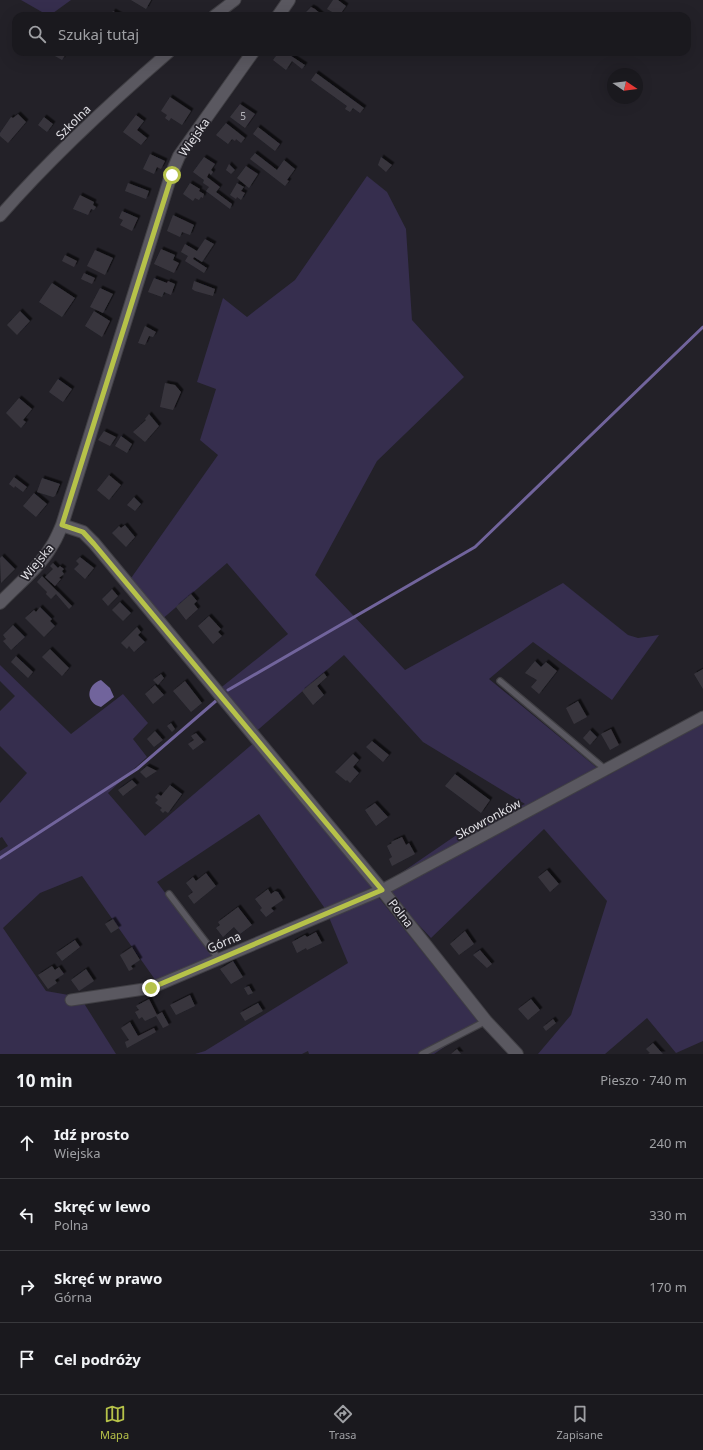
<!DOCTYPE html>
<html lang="pl">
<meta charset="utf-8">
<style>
:root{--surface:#1a191e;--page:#27262b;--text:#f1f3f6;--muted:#9fa0a4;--line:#38383c;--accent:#b6c249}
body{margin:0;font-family:"Noto Sans",sans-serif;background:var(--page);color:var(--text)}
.compass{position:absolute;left:607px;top:68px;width:36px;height:36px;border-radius:50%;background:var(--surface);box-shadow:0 4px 16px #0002;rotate:103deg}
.stop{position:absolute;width:12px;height:12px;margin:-9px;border:3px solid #b6c249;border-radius:50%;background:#fff}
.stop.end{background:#b6c249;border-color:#fff;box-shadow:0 1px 4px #0008}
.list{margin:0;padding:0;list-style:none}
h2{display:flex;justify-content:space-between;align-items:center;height:52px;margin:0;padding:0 16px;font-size:17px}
h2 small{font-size:13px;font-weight:400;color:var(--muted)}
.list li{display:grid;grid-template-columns:26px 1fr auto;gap:12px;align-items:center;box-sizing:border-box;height:72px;padding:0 16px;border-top:1px solid var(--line)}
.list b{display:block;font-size:15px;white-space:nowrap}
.list p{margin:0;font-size:13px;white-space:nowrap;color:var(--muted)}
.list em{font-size:13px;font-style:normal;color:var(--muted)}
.icon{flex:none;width:22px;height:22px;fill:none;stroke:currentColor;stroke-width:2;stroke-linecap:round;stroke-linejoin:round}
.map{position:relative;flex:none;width:703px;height:1054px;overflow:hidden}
.search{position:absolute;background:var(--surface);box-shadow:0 4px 16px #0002;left:12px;right:12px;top:12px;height:44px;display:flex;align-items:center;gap:10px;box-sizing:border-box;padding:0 14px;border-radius:12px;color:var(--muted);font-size:15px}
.sheet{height:340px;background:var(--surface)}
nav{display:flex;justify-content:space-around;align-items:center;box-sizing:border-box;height:56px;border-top:1px solid var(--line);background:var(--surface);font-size:11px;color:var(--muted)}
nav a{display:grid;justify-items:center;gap:2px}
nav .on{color:var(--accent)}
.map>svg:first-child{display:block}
</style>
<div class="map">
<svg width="703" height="1054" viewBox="0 0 703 1054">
<defs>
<filter id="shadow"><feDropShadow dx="2.5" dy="-2.5" stdDeviation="0" flood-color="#0009"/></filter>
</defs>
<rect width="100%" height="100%" fill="#232128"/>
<path fill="#362e4e" d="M21,0H71L49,16Z
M367,176L387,192L406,229L412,320L464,377L377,461L315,575L405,670L563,583L628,635L638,638L659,635L612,700L533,642L489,679L607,776L703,721V1041L676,1053L647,1018L605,1054H538L571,1015L607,901L544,829L431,938L382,886L458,834L525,804L423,742L344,655L253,734L218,690L288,634L227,563L160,621L129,581L218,455L200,440L216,389L197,382L223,298L247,317L295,280Z
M0,665L71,734L123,694L148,723L133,739L147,757L108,793L145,836L256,741L372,887L326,910L259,814L157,882L213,956L156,981L82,876L40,893L3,928L46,991L80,997L116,1054H0V851L8,846L2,837L0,838V803L27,773L0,746V711L15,696L0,681Z
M379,898L480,1023L434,1054H309L308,1051L302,1054H195L205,1051L348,963L328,915Z"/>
<path fill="#71649c" d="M101,680L110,688L114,697L101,707C85,703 86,685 101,680Z"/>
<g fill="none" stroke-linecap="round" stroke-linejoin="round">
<path stroke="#71649c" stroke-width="3" d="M228,690L475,547L703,327
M0,858L137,769L217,700"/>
</g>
<path fill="#38363e" filter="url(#shadow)" d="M131,0H151L146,9Z
M333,0H338L346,6L339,16L327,9Z
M311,7L315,9L323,16H306L304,14Z
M113,11L122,16H110Z
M48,52H67L62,60Z
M279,52H285L305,65L302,69L292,61L286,70L273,60Z
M316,73L364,108L360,113L353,108L350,112L345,109L347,106L311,80Z
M170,97L191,111L182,125L171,118L169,121L165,118L167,115L161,111Z
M240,104L255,114L245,128L230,117Z
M18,114L26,122L8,143L0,136V133L11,117L13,118Z
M136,115L144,121L137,130L147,138L141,145L123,132Z
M44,117L53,124L47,132L38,125Z
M226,123L245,138L241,143L236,139L235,141L232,139L228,144L216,135Z
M258,127L280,144L275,151L253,134Z
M255,153L277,170L284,160L295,169L287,180L289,181L285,186L250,159Z
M150,154L165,161L161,169L157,167L154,174L143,169Z
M204,157L215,164L211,170L213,172L211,175L209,173L207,177L220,187L216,192L232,204L230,209L206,191L209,187L203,183L204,180L193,172Z
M381,157L392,165L386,172L378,165Z
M229,164L235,170L231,174L226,170Z
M246,166L258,174L249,188L237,178Z
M128,183L149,191L146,199L125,191Z
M190,183L200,189L199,191L204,194L203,198L201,197L199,200L195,198L193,201L183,194Z
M237,183L244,187L241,191L245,193L241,200L237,197L236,199L230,195Z
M80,195L94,202L93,205L96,207L94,210L91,209L88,215L73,209Z
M122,211L138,218L132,231L120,225L123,220L119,218Z
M173,215L194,225L190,235L182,232L180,237L167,231Z
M205,239L214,244L202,262L194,257L193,259L207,268L204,273L185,261L188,256L181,252L185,244L197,251Z
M161,249L175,255L173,260L179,263L174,273L154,264Z
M95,250L113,258L105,275L87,266Z
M65,255L77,261L74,267L62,261Z
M84,273L95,278L92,284L81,279Z
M154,278L167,283L168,281L175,284L171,295L164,292L162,297L148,292Z
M194,281L215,289L213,296L195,291L192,289Z
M52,283L75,298L62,317L39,302Z
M100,288L113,294L103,313L90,307Z
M20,311L30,321L17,335L7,325Z
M94,311L110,321L102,337L85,326Z
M145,326L156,332L153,337L149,336L145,345L138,343Z
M58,379L72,389L63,402L49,392Z
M165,383L175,385L181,392L173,410L160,407Z
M19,398L32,409L23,420L26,422L21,428L6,413Z
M149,414L159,426L145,442L133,432L146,420L145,419Z
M104,431L116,437L110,446L98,440Z
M121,436L132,444L127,453L115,446Z
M109,475L121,485L109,500L97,490Z
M14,477L27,487L23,492L15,486L14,488L9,484Z
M42,478L60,484L55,496L53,497L37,492Z
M34,493L47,504L36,517L23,506Z
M134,497L141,504L135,511L127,505Z
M125,525L135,537L126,547L112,533L119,526L121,528Z
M2,556L15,569L1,583L0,558Z
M80,557L94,568L85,579L74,569L79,564L76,561Z
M53,563L58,568L60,566L64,569L62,571L64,574L59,578L61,579L55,586L45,577L53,569L50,566Z
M42,576L72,606L69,609L56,594L51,599L46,594L47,592L37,582Z
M112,589L118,596L108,606L102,599Z
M191,594L197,601L194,604L198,609L186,620L176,607Z
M120,602L131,613L123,621L112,610Z
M40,607L52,619L50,621L55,626L44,637L25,618L34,610L36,612Z
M209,616L221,629L218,632L222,636L213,644L198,626Z
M13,625L25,637L11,650L3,641L6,639L3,635Z
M137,627L141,632L138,635L145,642L134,652L129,646L127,649L121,643Z
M50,649L69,668L62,676L42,657Z
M16,656L33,672L28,678L11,662Z
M535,661L541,667L546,662L557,671L539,694L531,687L537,680L525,673Z
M703,669V689L694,674Z
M324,673L327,677L317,686L324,695L313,705L302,691Z
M161,674L164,678L158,685L153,680Z
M185,681L202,703L191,712L173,691Z
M155,685L164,695L153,704L145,694Z
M578,701L587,717L574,724L566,708Z
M171,723L175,729L172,732L167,726Z
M611,729L619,745L610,750L601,734Z
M590,730L597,737L590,745L583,738Z
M155,731L163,740L154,747L147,739Z
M196,733L204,742L193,750L188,744L194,740L191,736Z
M372,741L389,755L383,762L366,747Z
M353,754L359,760L353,767L359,773L350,783L347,780L346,781L335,772Z
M147,766L157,771L146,778L140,772Z
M455,774L490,800L481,813L445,786Z
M132,780L137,785L123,796L118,790Z
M170,785L182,794L168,813L165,811L163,813L160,810L162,808L155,803L158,800L155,797L158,794L161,796Z
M375,803L388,817L376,826L365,810Z
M402,837L406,845L409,843L415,854L392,866L389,859L392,857L387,846L392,843L391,842Z
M547,870L559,884L550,892L538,877Z
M206,873L216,886L194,904L188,896L193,892L186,883L193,877L196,881Z
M268,889L271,894L275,891L278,892L283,900L271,908L274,911L266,917L260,910L262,908L255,899Z
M238,907L252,925L240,934L234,927L223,937L216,928L220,925L218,922Z
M113,919L119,928L111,933L105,924Z
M465,931L474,944L459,955L450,944Z
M316,932L322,943L307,950L306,948L297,953L292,942L305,935L307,937Z
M75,940L80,947L62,961L56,953Z
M132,947L140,960L131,966L133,969L129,971L120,955Z
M480,950L492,964L487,968L473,955Z
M233,961L243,977L231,984L220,969Z
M52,966L55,970L59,967L64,974L55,980L57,983L48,989L38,975Z
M86,969L94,981L79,991L71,980Z
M249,986L253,993L248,995L244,988Z
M190,995L195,1006L176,1015L170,1005Z
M149,999L157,1015L162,1012L169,1025L163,1028L156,1016L145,1021L142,1017L139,1019L135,1012L139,1010L136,1006Z
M531,999L540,1010L528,1020L518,1009Z
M258,1003L263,1011L245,1021L240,1013Z
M553,1019L556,1023L546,1031L543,1027Z
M130,1022L138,1036L154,1028L156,1032L127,1048L125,1042L129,1040L121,1028Z
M653,1043L663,1054H648L650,1053L646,1049Z
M457,1049L461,1054H451Z"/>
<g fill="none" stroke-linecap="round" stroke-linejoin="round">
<g stroke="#403f44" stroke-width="8">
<path id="service" d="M500,681L606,770
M169,894L218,958
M422,1054L486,1021"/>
</g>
<g stroke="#403f44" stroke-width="13">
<path id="minor" d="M214,16L235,0
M0,216C51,157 110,103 169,52
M71,1000L151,988L382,890L703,717"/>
</g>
<g stroke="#403f44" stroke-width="14">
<path id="tertiary" d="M278,16L289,0
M62,525L83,532L94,543L382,890L486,1021L517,1054
M0,603C17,585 39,568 51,547C56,540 59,532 62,525L171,175L179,156L253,52"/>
</g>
<use href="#service" stroke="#5a5860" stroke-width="5.5"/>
<use href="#minor" stroke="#5a5860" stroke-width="11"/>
<use href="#tertiary" stroke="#5a5860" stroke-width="12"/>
</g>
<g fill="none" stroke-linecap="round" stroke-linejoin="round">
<path stroke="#b6c249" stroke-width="5" d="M151,988L382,890L94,544L83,532L62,525L172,175"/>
</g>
<g text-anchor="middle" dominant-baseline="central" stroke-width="3.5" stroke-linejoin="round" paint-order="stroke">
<g font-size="10" fill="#b8b7bd">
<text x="243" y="116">5</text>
</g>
<g font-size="12" fill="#e3e2e7" stroke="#232128">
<text transform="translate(73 122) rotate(-45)">Szkolna</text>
<text transform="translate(194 137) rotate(-55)">Wiejska</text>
<text transform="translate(37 562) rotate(-50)">Wiejska</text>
<text transform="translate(488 819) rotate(-28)">Skowronków</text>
<text transform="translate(401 913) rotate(52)">Polna</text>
<text transform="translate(224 942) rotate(-23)">Górna</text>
</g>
</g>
</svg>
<svg class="compass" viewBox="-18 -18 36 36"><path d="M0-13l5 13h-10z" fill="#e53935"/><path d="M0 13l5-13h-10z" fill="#9fa0a4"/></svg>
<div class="stop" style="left:172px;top:175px"></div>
<div class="stop end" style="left:151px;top:988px"></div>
<div class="search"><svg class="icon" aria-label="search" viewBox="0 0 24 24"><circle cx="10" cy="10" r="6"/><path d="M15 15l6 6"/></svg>Szukaj tutaj</div>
</div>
<section class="sheet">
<h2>10 min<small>Pieszo · 740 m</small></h2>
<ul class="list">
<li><svg class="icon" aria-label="ahead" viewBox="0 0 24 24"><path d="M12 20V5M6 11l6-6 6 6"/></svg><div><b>Idź prosto</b><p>Wiejska</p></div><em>240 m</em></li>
<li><svg class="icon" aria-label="left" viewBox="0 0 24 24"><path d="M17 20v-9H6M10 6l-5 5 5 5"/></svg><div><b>Skręć w lewo</b><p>Polna</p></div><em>330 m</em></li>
<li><svg class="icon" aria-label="right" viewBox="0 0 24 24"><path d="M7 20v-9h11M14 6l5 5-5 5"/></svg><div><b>Skręć w prawo</b><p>Górna</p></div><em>170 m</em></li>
<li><svg class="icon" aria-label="arrive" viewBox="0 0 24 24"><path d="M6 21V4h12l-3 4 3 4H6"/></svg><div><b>Cel podróży</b></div></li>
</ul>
</section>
<nav>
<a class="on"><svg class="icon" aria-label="map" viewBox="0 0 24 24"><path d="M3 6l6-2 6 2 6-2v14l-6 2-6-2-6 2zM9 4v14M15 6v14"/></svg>Mapa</a>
<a><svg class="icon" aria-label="directions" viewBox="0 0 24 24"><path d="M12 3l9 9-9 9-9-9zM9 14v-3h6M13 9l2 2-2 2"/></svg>Trasa</a>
<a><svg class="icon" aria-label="saved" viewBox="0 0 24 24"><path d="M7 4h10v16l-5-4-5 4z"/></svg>Zapisane</a>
</nav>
